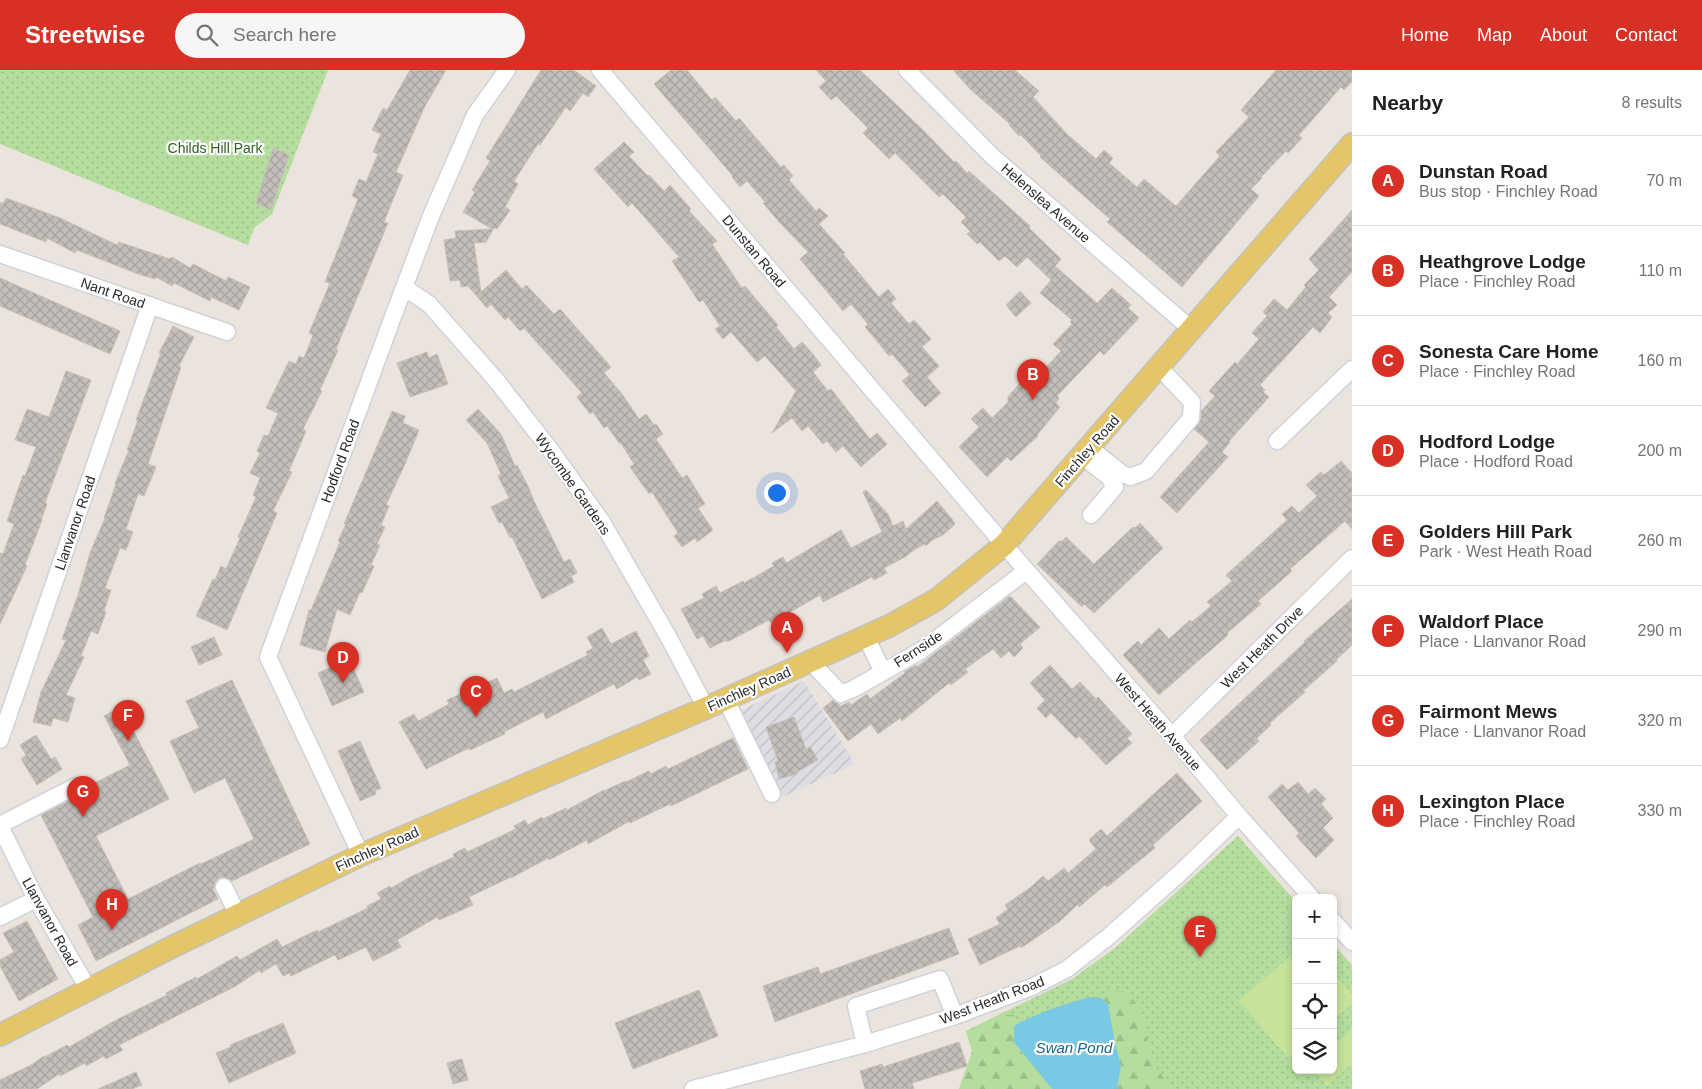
<!DOCTYPE html>
<meta charset="utf-8">
<style>
:root{--surface:#fff;--page:#f6f6f6;--text:#202124;--muted:#757577;--line:#e0e0e0;--accent:#d93025}
body{margin:0;font-family:Helvetica,sans-serif;background:var(--page);color:var(--text)}
.controls{position:absolute;right:15px;bottom:15px;display:grid;overflow:hidden;border-radius:8px;box-shadow:0 2px 8px #0003}
.controls button{width:45px;height:45px;display:grid;place-items:center;padding:0;border:0;border-bottom:1px solid var(--line);background:var(--surface);color:var(--text);font:25px sans-serif}
.you{position:absolute;left:776px;top:422px;width:18px;height:18px;margin:-12px;border:4px solid #fff;border-radius:50%;background:#1a73e8;box-shadow:0 0 0 8px #1a73e833}
.badge{display:grid;place-items:center;width:32px;height:32px;border-radius:50%;background:var(--accent);color:#fff;font-size:16px;font-weight:700}
.pin{position:absolute;translate:-50% -41px;filter:drop-shadow(0 1px 2px #0008)}
.pin::after{content:'';position:absolute;top:26px;width:18px;height:15px;background:inherit;clip-path:polygon(0 0,100% 0,50% 100%)}
.list{margin:0;padding:0;list-style:none}
h2{display:flex;justify-content:space-between;align-items:center;height:65px;margin:0;padding:0 20px;font-size:21px}
h2 small{font-size:16px;font-weight:400;color:var(--muted)}
.list li{display:grid;grid-template-columns:32px 1fr auto;gap:15px;align-items:center;box-sizing:border-box;height:90px;padding:0 20px;border-top:1px solid var(--line)}
.list b{display:block;font-size:19px;white-space:nowrap}
.list p{margin:0;font-size:16px;white-space:nowrap;color:var(--muted)}
.list em{font-size:16px;font-style:normal;color:var(--muted)}
.icon{flex:none;width:28px;height:28px;fill:none;stroke:currentColor;stroke-width:2;stroke-linecap:round;stroke-linejoin:round}
.map{position:relative;flex:none;width:1352px;height:1019px;overflow:hidden}
header{display:flex;align-items:center;gap:30px;box-sizing:border-box;height:70px;padding:0 25px;background:var(--accent);color:#fff}
header strong{font-size:24px}
nav{display:flex;gap:28px;margin-inline-start:auto;font-size:18px}
.search{width:350px;height:45px;background:var(--page);display:flex;align-items:center;gap:12px;box-sizing:border-box;padding:0 18px;border-radius:28px;color:var(--muted);font-size:19px}
main{display:flex}
aside{flex:1;background:var(--surface)}
.map>svg:first-child{display:block}
</style>
<header>
<strong>Streetwise</strong>
<div class="search"><svg class="icon" aria-label="search" viewBox="0 0 24 24"><circle cx="10" cy="10" r="6"/><path d="M15 15l6 6"/></svg>Search here</div>
<nav><a>Home</a><a>Map</a><a>About</a><a>Contact</a></nav>
</header>
<main>
<div class="map">
<svg width="1352" height="1019" viewBox="0 0 1352 1019">
<defs>
<pattern id="industrial-furrows" width="10" height="10" patternUnits="userSpaceOnUse" patternTransform="scale(1.25)"><rect width="10" height="10" fill="#dfdde4"/><path d="M-1 1l2-2M0 10L10 0M9 11l2-2" fill="none" stroke="#c0bec4"/></pattern>
<pattern id="grass-dots" width="8" height="8" patternUnits="userSpaceOnUse" patternTransform="scale(1.25)"><rect width="8" height="8" fill="#b4dd9e"/><path d="M2 2h.1M6 6h.1" fill="none" stroke="#9bbe88" stroke-width="1.8" stroke-linecap="round"/></pattern>
<pattern id="forest-firs" width="22" height="20" patternUnits="userSpaceOnUse" patternTransform="scale(1.25)"><rect width="22" height="20" fill="#b4dd9e"/><path d="M5 1l3.5 6h-7zM16 11l3.5 6h-7z" fill="#9bbe88"/></pattern>
<pattern id="building-cross-hatch" width="8" height="8" patternUnits="userSpaceOnUse" patternTransform="scale(1.25)"><rect width="8" height="8" fill="#c3beb9"/><path d="M0 0l8 8M0 8l8-8" fill="none" stroke="#a8a39f"/></pattern>
</defs>
<rect width="100%" height="100%" fill="#ebe4dd"/>
<path fill="url(#industrial-furrows)" d="M804,611L855,694L780,728L737,642Z"/>
<path fill="url(#grass-dots)" d="M0,0H328L272,144L254,158L248,175L0,74Z
M1238,766L1296,832V1000H1333V874L1352,895V1019H959L970,988L972,981L966,961L1072,909L1115,878Z"/>
<path fill="url(#forest-firs)" d="M1106,919C1146,920 1142,956 1151,985C1155,997 1164,1009 1171,1019H1117L1121,996L1115,973L1108,934L1101,928Z
M1004,942L1007,945H1015L1018,954L1014,956V972L1052,1019H959L970,988L972,981L966,961Z"/>
<path fill="#c5e39a" d="M1296,881V982L1288,988L1239,931Z
M1333,902L1352,924V934L1333,950Z
M1352,959V994L1327,1016L1313,1000H1333V976Z"/>
<path fill="#79c9e4" d="M1092,927L1101,928L1108,934L1115,973L1121,996L1117,1019H1052L1014,972V956C1032,945 1072,931 1092,927Z"/>
<path fill="url(#building-cross-hatch)" stroke="#c6c0b7" d="M410,0H446L425,36L396,102L403,105L384,152L388,153L336,279L338,280L320,320L322,321L303,359L306,361L289,401L292,402L273,441L277,443L227,560L196,546L213,509L215,510L221,496L226,499L240,468L238,467L256,427L253,425L260,408L250,403L260,383L257,381L264,365L268,366L278,343L266,338L289,291L296,294L299,286L304,288L313,265L309,263L330,213L325,212L358,129L352,126L359,109L366,112L378,84L373,82L381,64L372,60L383,38L387,40Z
M541,0H574L596,16L588,27L583,23L570,41L566,37L540,75L538,74L514,111L518,114L505,137L510,140L497,159L494,158L486,172L474,173L481,222L506,200L522,219L526,215L554,244L560,239L611,297L604,303L622,324L639,349L646,344L654,355L656,354L663,364L656,369L682,408L687,405L705,434L698,438L713,460L697,472L695,468L682,477L674,466L678,463L652,422L649,424L630,397L634,394L621,373L620,374L607,356L604,358L593,342L590,344L577,327L582,323L557,295L524,258L520,261L508,247L505,250L491,234L487,238L468,216L461,217L460,210L450,211L444,170L456,168L455,161L492,159L463,142L475,122L472,120L490,91L486,88Z
M671,0H687L712,30L715,27L736,51L739,48L781,97L784,95L793,106L789,110L816,141L819,138L828,146L819,154L845,183L843,184L879,227L888,219L896,229L891,233L909,254L914,250L931,269L922,277L939,296L927,307L941,323L925,337L902,311L910,305L892,284L889,286L881,276L865,257L868,254L851,234L843,241L800,189L808,182L780,153L763,133L765,132L747,111L740,117L732,107L733,106L654,14Z
M816,0H860L924,61L954,92L956,91L967,103L969,101L1030,156L1029,158L1061,189L1055,196L1097,233L1112,218L1131,235L1128,238L1139,248L1104,285L1100,281L1057,326L1059,328L1056,333L1060,337L1037,365L1038,366L1011,391L1007,387L987,407L959,377L979,357L971,349L983,338L992,348L1008,332V327L1026,306L1037,307L1061,281L1053,274L1072,254L1070,252L1072,250L1040,223L1051,210L1027,187L1017,197L1005,186L999,191L980,172L977,174L967,164L970,161L961,152L966,147L943,124L939,127L895,83L889,89L863,63L868,58L836,26L831,30L819,17L826,11Z
M953,0H1015L1039,21L1033,27L1068,65L1096,89L1104,80L1113,88L1109,93L1137,117L1144,109L1176,136L1220,86L1216,82L1249,47L1241,40L1276,0H1352V12L1344,20L1341,17L1299,65L1302,68L1288,83L1286,81L1261,107L1262,108L1251,119L1259,126L1182,217L1107,152L1110,149L1040,87L1041,86L1021,65L1019,66L1009,55L1010,54L970,19Z
M624,72L634,82L629,86L648,106L649,105L664,121L670,115L691,139L689,141L717,171L712,174L742,218L745,216L778,255L776,257L794,279L802,272L813,284L821,295L813,302L828,321L831,319L870,369L877,363L887,374L861,397L843,376L836,382L827,371L823,374L808,356L802,361L792,348L772,363L796,321L765,286L757,292L731,262L723,269L715,259L720,256L703,230L699,232L672,191L679,187L632,133L628,137L594,99Z
M273,78L289,85L271,140L256,133Z
M6,128L60,148L117,175L119,172L170,189L172,187L190,198L193,194L226,211L228,207L250,217L239,240L211,227L210,231L174,213L172,216L156,207L155,209L138,204L77,180L75,183L47,168L46,172L0,154V132L3,134Z
M1352,140V202L1329,227L1337,235L1328,243L1332,247L1320,263L1313,257L1260,315L1265,320L1263,322L1269,327L1229,371L1230,372L1222,382L1228,387L1177,443L1160,427L1209,372L1194,359L1201,349V341L1215,326L1209,321L1235,292L1237,294L1259,269L1252,263L1267,246L1263,242L1274,229L1287,240L1306,217L1304,215L1319,200L1309,189Z
M0,208L120,261L110,284L0,236Z
M1020,221L1031,233L1016,247L1006,235Z
M173,256L194,267L179,296L181,297L148,394L156,397L144,426L138,424L126,459L133,462L126,480L120,478L105,518L111,520L104,541L106,542L98,564L91,561L81,586L84,587L66,625L75,628L68,652L53,648L51,656L33,652L41,622L66,570L62,569L78,525L90,483L105,448H104L116,414L115,413L129,380H127L138,350H136L161,283H159Z
M427,282L429,288L437,284L448,314L410,327L397,293Z
M66,301L91,310L45,433L47,434L41,450H42L25,495L27,496L0,554V483L3,484L14,454L7,451L23,405L25,406L36,377L15,370L27,339L49,347Z
M478,339L501,364L515,396L517,395L528,416L534,431L564,492L570,489L577,503L571,506L574,512L542,529L512,467L510,468L502,452L499,453L491,437L509,428L498,406L501,404L487,373L466,350Z
M392,341L405,346L403,353L419,360L405,394L386,435L389,436L381,455L385,457L377,474L380,475L371,495L374,496L362,523L360,522L350,545L337,539L325,582L300,575L309,540H311L340,472L338,471L346,454H344Z
M1341,391L1352,403V459L1345,451L1290,499L1292,501L1258,531L1261,534L1227,563L1228,565L1159,625L1123,585L1138,571L1141,575L1159,558L1169,569L1190,550L1192,552L1211,536L1207,532L1232,511L1226,505L1287,450L1282,444L1292,436L1299,443L1317,426L1306,415L1321,402L1324,405Z
M866,420L888,444L893,456L903,451L906,459L937,431L952,449L955,454L943,465L932,470L926,476L925,474L914,480L905,487L884,498L887,503L874,510L872,507L823,532L820,525L771,553L769,550L727,572L726,570L710,578L703,566L697,569L681,539L704,528L702,524L716,516L720,523L743,511L744,513L774,496L772,493L783,487L786,493L841,460L851,478L882,462L863,422Z
M1140,453L1163,478L1094,543L1084,534L1082,537L1037,494L1059,471H1063L1066,467L1094,494L1133,457L1135,458Z
M1010,526L1040,557L1020,574L1023,578L1014,587L1009,581L1001,588L993,579L965,599L968,602L951,615L949,613L902,651L900,648L878,664L871,654L848,671L823,638L833,630L841,636L849,632L851,635L867,624L870,629L905,603L904,602L916,595L917,597Z
M1352,529V575L1336,590L1337,591L1303,621L1305,622L1270,653L1271,655L1257,668L1259,671L1227,700L1200,670L1305,572L1304,571Z
M602,558L611,574L636,561L649,586L643,590L651,604L639,610L637,607L617,619L614,614L546,649L543,642L504,662L505,664L470,680L469,678L426,699L399,652L414,644L418,651L449,634L447,630L497,608L504,623L512,619L514,622L588,585L586,582L593,578L587,567Z
M214,567L222,585L199,595L191,577Z
M349,589L364,622L332,636L318,603Z
M1050,595L1072,619L1080,612L1096,629L1098,627L1132,664L1127,668L1132,673L1106,695L1079,666L1076,669L1051,643L1046,648L1037,638L1045,630L1030,613Z
M232,610L310,774L232,811L225,807L219,808L215,812L213,819L218,829L96,891L78,855L93,847L41,745L81,725L85,718L130,695L104,646L121,637L169,729L96,766L128,829L200,793L201,794L254,769L225,708L194,723L170,671L199,658L186,631Z
M794,647L806,679L810,677L818,690L797,702V704L779,709L775,692L778,691L766,657Z
M36,665L51,689L55,687L62,699L37,715L21,689L26,685L20,675Z
M733,668L748,699L671,736L670,734L630,753V751L588,774L587,770L549,790L548,788L511,808V807L469,827L473,835L439,850L437,847L397,870L401,877L373,891L366,877L338,890L335,885L291,906L289,903L283,906L276,894L261,903L260,900L234,917L119,975L123,980L106,989L104,986L86,996L85,993L60,1006L59,1004L37,1019H0V1010L31,995L44,986L45,987L67,975L69,977L116,950L167,925L166,923L196,907L197,909L237,886L240,890L277,869L282,877L317,860L318,862L368,838L367,836L381,829L377,823L390,816L391,818L412,806L454,787L453,784L465,778L467,782L516,759L514,756L525,750L528,755L542,747L543,749L566,738L567,740L604,720V721L625,711L626,712L649,701L651,704L666,696L668,699Z
M360,671L381,718L375,721L376,724L360,731L338,681Z
M1177,703L1202,731L1153,775L1155,778L1107,817L1105,815L1079,837L1077,835L1059,852L1021,878L1020,876L980,895L968,869L1000,854L996,848L1008,839L1005,835L1031,817L1043,806L1048,811L1064,798L1068,803L1096,779L1089,770L1101,759L1107,766Z
M1298,712L1308,724L1315,718L1326,729L1321,734L1333,748L1323,758L1334,770L1316,788L1296,766L1299,763L1268,727L1282,714L1288,720Z
M27,851L58,909L19,931L0,896V890L14,882L3,863Z
M949,858L959,884L775,952L763,916L818,897L820,904Z
M699,920L718,966L633,999L615,953Z
M283,953L296,983L229,1013L216,983L231,977L230,975Z
M959,972L967,996L912,1013L914,1019H865L860,1001L882,994L883,997Z
M462,989L468,1010L453,1014L447,993Z
M136,1002L142,1015L132,1019H98Z"/>
<g fill="none" stroke-linecap="round" stroke-linejoin="round">
<g stroke="#cfd2dd" stroke-width="19">
<path id="minor" d="M600,0L1018,491L1172,666L1239,746L1312,828
M907,0L992,86L1191,259
M0,184L227,262
M405,218L429,234L496,310L549,378L602,452L669,568L706,638
M1277,371L1352,299
M1090,378L1121,403L1130,407L1146,401L1191,348L1192,332L1159,297
M1091,445L1115,417L1109,407L1092,394
M866,567L883,602
M811,592L841,624L855,618L922,580L1026,501
M726,630L772,724
M1172,666L1352,488
M0,670L150,235
M0,755L76,716
M0,756L36,829L89,920
M361,785L268,587L391,252L431,146L475,45L507,0
M224,817L238,845
M0,847L36,829
M1333,851L1352,872
M865,974L856,936L940,909L955,946
M693,1019L865,974L955,946L1032,917L1067,899L1108,867L1180,803L1239,746"/>
</g>
<g stroke="#c3c3c3" stroke-width="24">
<path id="major" d="M0,965L172,877L361,785L706,638L889,556L936,530L1004,475L1352,74"/>
</g>
<use href="#minor" stroke="#fff" stroke-width="16"/>
<use href="#major" stroke="#e4c668" stroke-width="21"/>
</g>
<g text-anchor="middle" dominant-baseline="central" stroke-width="4.5" stroke-linejoin="round" paint-order="stroke">
<g font-size="14" fill="#2e6020" stroke="#fff">
<text x="215" y="78">Childs Hill Park</text>
</g>
<g font-size="14" fill="#2a2a2a" stroke="#fff">
<text transform="translate(1046 133) rotate(41)">Helenslea Avenue</text>
<text transform="translate(754 181) rotate(50)">Dunstan Road</text>
<text transform="translate(113 223) rotate(19)">Nant Road</text>
<text transform="translate(1087 381) rotate(-49)">Finchley Road</text>
<text transform="translate(340 391) rotate(-70)">Hodford Road</text>
<text transform="translate(573 414) rotate(55)">Wycombe Gardens</text>
<text transform="translate(75 453) rotate(-71)">Llanvanor Road</text>
<text transform="translate(1262 577) rotate(-45)">West Heath Drive</text>
<text transform="translate(918 579) rotate(-33)">Fernside</text>
<text transform="translate(749 619) rotate(-24)">Finchley Road</text>
<text transform="translate(1158 652) rotate(49)">West Heath Avenue</text>
<text transform="translate(377 779) rotate(-24)">Finchley Road</text>
<text transform="translate(50 852) rotate(61)">Llanvanor Road</text>
<text transform="translate(992 930) rotate(-21)">West Heath Road</text>
</g>
<g font-size="15" font-style="italic" fill="#19678e" stroke="#fff">
<text x="1074" y="977">Swan Pond</text>
</g>
</g>
</svg>
<div class="controls">
<button>+</button>
<button>−</button>
<button><svg class="icon" aria-label="locate" viewBox="0 0 24 24"><circle cx="12" cy="12" r="6"/><path d="M12 2v4M12 18v4M2 12h4M18 12h4"/></svg></button>
<button><svg class="icon" aria-label="layers" viewBox="0 0 24 24"><path d="M12 4l9 5-9 5-9-5zM3 14l9 5 9-5"/></svg></button>
</div>
<div class="you"></div>
<div class="pin badge" style="left:787px;top:583px">A</div>
<div class="pin badge" style="left:1033px;top:330px">B</div>
<div class="pin badge" style="left:476px;top:647px">C</div>
<div class="pin badge" style="left:343px;top:613px">D</div>
<div class="pin badge" style="left:1200px;top:887px">E</div>
<div class="pin badge" style="left:128px;top:671px">F</div>
<div class="pin badge" style="left:83px;top:747px">G</div>
<div class="pin badge" style="left:112px;top:860px">H</div>
</div>
<aside>
<h2>Nearby<small>8 results</small></h2>
<ul class="list">
<li><span class="badge">A</span><div><b>Dunstan Road</b><p>Bus stop · Finchley Road</p></div><em>70 m</em></li>
<li><span class="badge">B</span><div><b>Heathgrove Lodge</b><p>Place · Finchley Road</p></div><em>110 m</em></li>
<li><span class="badge">C</span><div><b>Sonesta Care Home</b><p>Place · Finchley Road</p></div><em>160 m</em></li>
<li><span class="badge">D</span><div><b>Hodford Lodge</b><p>Place · Hodford Road</p></div><em>200 m</em></li>
<li><span class="badge">E</span><div><b>Golders Hill Park</b><p>Park · West Heath Road</p></div><em>260 m</em></li>
<li><span class="badge">F</span><div><b>Waldorf Place</b><p>Place · Llanvanor Road</p></div><em>290 m</em></li>
<li><span class="badge">G</span><div><b>Fairmont Mews</b><p>Place · Llanvanor Road</p></div><em>320 m</em></li>
<li><span class="badge">H</span><div><b>Lexington Place</b><p>Place · Finchley Road</p></div><em>330 m</em></li>
</ul>
</aside>
</main>
